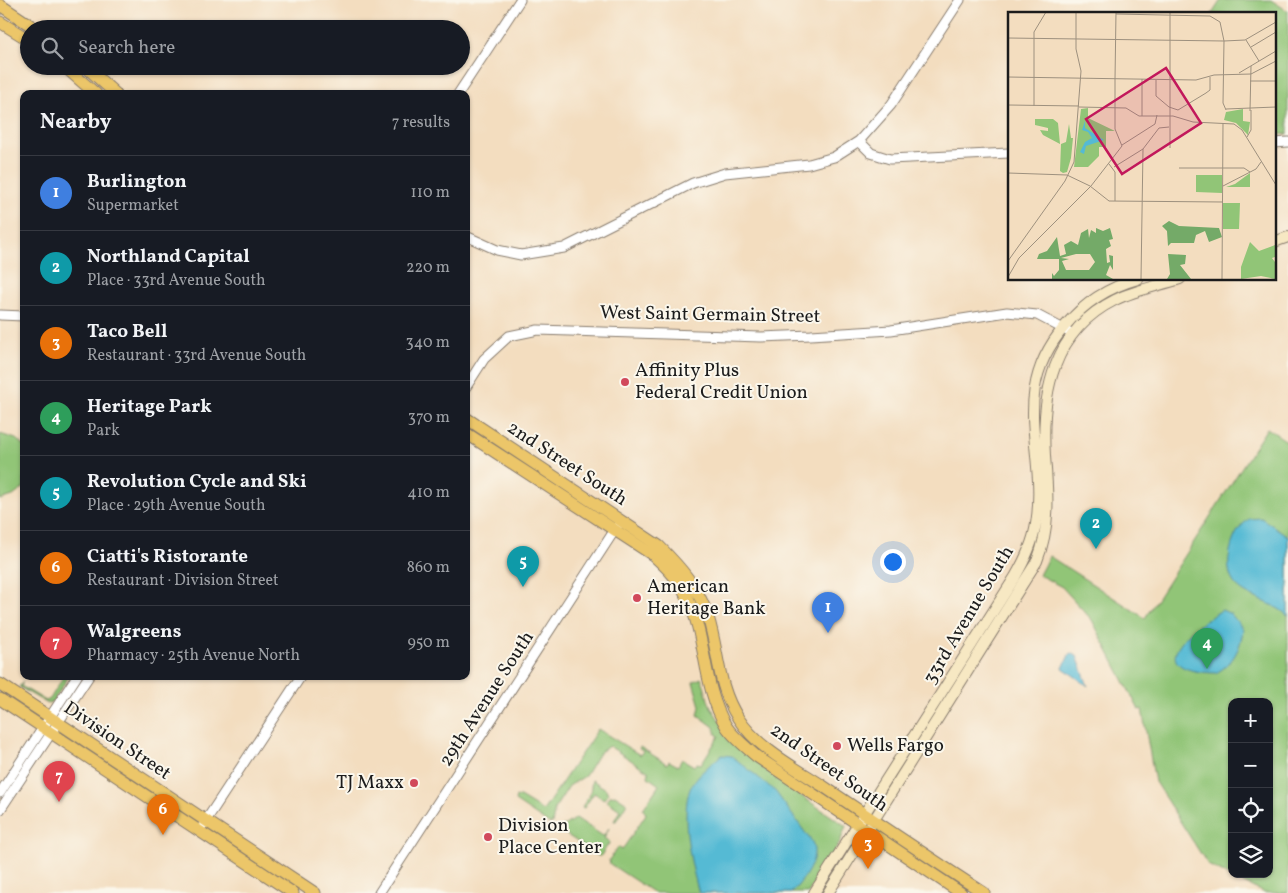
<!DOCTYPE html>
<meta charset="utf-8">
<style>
:root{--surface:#171b24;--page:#20242c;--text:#f1f3f6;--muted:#9ea1a6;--line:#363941;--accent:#d93025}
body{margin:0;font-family:Vollkorn,serif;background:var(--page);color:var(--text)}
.controls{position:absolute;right:15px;bottom:15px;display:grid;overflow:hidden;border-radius:10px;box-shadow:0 1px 4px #0004}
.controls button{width:45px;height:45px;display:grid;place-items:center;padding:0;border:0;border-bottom:1px solid var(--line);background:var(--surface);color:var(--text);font:25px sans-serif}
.you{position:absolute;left:892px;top:561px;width:18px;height:18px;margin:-12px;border:4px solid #fff;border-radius:50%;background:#1a73e8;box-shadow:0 0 0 8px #1a73e833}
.badge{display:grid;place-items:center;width:32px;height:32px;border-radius:50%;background:var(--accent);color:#fff;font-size:16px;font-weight:700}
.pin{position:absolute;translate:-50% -41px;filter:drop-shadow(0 1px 2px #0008)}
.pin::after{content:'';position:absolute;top:26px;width:18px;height:15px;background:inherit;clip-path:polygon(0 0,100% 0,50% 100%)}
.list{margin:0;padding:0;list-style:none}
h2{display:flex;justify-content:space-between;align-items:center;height:65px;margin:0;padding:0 20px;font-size:21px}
h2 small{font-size:16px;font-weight:400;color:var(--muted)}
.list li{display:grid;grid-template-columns:32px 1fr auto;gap:15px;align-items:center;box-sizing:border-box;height:75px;padding:0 20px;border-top:1px solid var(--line)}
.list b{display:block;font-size:19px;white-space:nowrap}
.list p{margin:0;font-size:16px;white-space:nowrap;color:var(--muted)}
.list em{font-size:16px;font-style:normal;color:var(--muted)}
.icon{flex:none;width:28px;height:28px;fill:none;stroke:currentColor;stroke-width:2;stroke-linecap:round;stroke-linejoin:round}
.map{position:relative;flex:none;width:1288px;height:893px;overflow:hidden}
.search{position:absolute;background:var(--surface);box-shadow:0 1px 4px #0004;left:20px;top:20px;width:450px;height:55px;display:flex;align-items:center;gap:12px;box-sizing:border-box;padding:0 18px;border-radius:28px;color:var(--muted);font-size:19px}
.panel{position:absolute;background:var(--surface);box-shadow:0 1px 4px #0004;left:20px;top:90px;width:450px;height:590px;border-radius:10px}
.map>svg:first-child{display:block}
</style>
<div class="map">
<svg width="1288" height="893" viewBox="0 0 1288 893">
<rect width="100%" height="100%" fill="#fbf7ec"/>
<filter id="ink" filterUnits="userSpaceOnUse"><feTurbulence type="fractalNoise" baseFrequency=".02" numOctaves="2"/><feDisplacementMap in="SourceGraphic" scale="10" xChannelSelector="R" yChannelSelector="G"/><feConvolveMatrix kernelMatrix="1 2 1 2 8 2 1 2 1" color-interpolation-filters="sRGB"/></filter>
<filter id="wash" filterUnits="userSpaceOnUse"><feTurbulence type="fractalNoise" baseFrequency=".0096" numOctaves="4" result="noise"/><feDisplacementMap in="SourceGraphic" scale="20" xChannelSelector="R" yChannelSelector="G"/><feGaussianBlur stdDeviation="1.12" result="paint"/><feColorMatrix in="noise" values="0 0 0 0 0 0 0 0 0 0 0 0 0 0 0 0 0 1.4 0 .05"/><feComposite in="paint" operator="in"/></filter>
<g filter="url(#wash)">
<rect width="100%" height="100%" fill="#f3ddbf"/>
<path fill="#91c577" stroke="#56704a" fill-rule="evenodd" d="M1221,0H1271L1288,11V134L1274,135V14H1212Z
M1267,428L1288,442V893H1264L1208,865L1155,782L1142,709L1139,710L1092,620L1062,587L1039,575L1049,556L1145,618ZM1232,702H1269V874H1232Z
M0,434L16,439L24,446V488L13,496L0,500Z
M64,676H69L54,700L48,704L19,687L23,682L21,686L46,701L50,699Z
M701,678C706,686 706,698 711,707C742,761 796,792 846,826L840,842L808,893H654L610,864L609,860L618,847L622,850L646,814L643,809L659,785L648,777L649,772L609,746L599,753L585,776L569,786L555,808L552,824H549L515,801L516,797H520L543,811L598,729L640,755L643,751L639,749L640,747L667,764L669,761L678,766L682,759L694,766L697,763L701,764L719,736L716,734L714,727L698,715L700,706L693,682Z
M592,780L606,789L608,794L604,799L594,793L584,808L582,807L590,794Z
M615,795L627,803L616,821H614L620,810L607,801L610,796Z
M576,818L603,836L609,828L604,838L610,842L600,857L561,831L562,827Z"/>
<path fill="#55bad4" stroke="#386b78" d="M1261,518L1288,536V616C1264,593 1220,600 1230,551C1233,538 1238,527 1249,519Z
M1222,610L1231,614L1243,629C1241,648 1233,664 1216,673C1140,671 1187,630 1222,610Z
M1070,653L1077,656L1088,686L1063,668Z
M722,755L732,756L775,791L812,842C820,859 803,881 791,893H699C691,866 680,815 690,789C695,776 712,763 722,755Z"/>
</g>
<g filter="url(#ink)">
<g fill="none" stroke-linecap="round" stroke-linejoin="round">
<g stroke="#887c6e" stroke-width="11">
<path id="tertiary" d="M458,94L520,0
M859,141L871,153L890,159L1009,153
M1274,143L1288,142
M466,236L497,250L521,255L564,248L693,183L725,173L809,164L834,157L859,141L891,105L960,0
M0,315L24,316
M466,387L484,359L509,336L538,330L761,337L811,335L891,330L1007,312L1037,315L1073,334
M0,793L77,676
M0,810L89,676
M203,825L301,676
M379,893L618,525"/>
</g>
<g stroke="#887c6e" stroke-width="12">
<path id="secondary" d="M1274,242L1288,237
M814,893L1015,577C1025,560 1033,543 1036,524C1048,450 1007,394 1065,326C1084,303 1109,287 1138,279
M828,893L1037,561C1051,526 1048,493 1045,456C1041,393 1053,331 1115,300C1135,290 1158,286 1180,279"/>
</g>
<g stroke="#887c6e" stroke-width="13">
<path id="primary" d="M0,5L36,29
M0,22L29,40
M64,66L96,94
M85,66L116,94
M466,418L659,546C680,567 699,588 708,617C719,652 717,685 738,718C757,748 794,767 823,786C876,822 930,858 984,893
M466,433L653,555C666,567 680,580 687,597C707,637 702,686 726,726C733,737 746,747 756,756L961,893"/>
</g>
<g stroke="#887c6e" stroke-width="13">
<path id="trunk" d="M0,684L315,893
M0,699L293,893"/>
</g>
<use href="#tertiary" stroke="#fff" stroke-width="9"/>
<use href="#secondary" stroke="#f7e8c3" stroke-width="10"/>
<use href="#primary" stroke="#ecc669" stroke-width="11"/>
<use href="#trunk" stroke="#ecc669" stroke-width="11"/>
</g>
</g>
<g fill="#d1495b" stroke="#fbf7ec" stroke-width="2">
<circle cx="625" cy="382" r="5"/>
<circle cx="637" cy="598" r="5"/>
<circle cx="837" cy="746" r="5"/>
<circle cx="414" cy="783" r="5"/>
<circle cx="488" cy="837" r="5"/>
</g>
<g text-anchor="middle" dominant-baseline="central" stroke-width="4" stroke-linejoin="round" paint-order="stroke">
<g font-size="19" fill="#1c1c1c" stroke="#fbf7ec">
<text transform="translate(710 315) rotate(1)">West Saint Germain Street</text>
<text transform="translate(567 464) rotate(33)">2nd Street South</text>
<text transform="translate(969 615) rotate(-59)">33rd Avenue South</text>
<text transform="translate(487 699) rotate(-57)">29th Avenue South</text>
<text transform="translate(117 741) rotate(34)">Division Street</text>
<text transform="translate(829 768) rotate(35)">2nd Street South</text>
</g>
<g font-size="19" fill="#1c1c1c" stroke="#fbf7ec" text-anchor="start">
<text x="635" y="371">Affinity Plus<tspan x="635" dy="22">Federal Credit Union</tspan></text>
<text x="647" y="587">American<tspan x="647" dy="22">Heritage Bank</tspan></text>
<text x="847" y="746">Wells Fargo</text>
<text x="404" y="783" text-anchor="end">TJ Maxx</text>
<text x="498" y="826">Division<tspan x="498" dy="22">Place Center</tspan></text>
</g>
</g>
<g transform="translate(1008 12)">
<rect width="268" height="268" fill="#f3ddbf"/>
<path d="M80,96V106L107,119H98V135H91V144L80,155H66L73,97ZM235,97V109L242,110L240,123L228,111L216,108L218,100ZM27,107H45L50,111L52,132L35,123L32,118L40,119V116L27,113ZM61,112L63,126H65L63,146L59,160L55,161L52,159L53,132L58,130ZM242,161V175H218L227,172ZM188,163H214V181L188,180ZM215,191H232L231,217H215ZM242,230L251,239L267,233V245L264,246L267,250V267L253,264L233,267V255Z" fill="#91c577"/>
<path d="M161,209L171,214L211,216L214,225L201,230L197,219L188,223L186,231H163L160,234L159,219L154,214ZM88,216L95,219L102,216L105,227L101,228L103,234L98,237L99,251L102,250L101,243L105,244V258L102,253L98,263L105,267H44V261L46,264L51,258V247H29L31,242L39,239L49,225L52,244L58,242L56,233L63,229L70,233L73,221L80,217L81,226L83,218L88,221ZM68,242H82L87,250L81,258H58L54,249L61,247L53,246ZM160,242L178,243L177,252L172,253L183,267H159L162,262Z" fill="#74aa68" fill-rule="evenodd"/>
<path d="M77,109V116L96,128L78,134L76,142L72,140L77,130L84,126L80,120L74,118Z" fill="#55bad4"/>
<path fill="none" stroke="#9d907e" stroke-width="1" d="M162,1V136M108,2L202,4L212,10L216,29L237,28L268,10M0,26L216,29L215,91L218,98M238,28L251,49M243,35L268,20M231,61L268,39M0,65L188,68L206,63L243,62L268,49M26,66V20L38,0M107,67L108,0M134,67V104M148,68V84L161,95M242,69H268M0,93L71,94M26,94V66M71,95L118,96L131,104H165L185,110L226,112L234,118L268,173M161,95L170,98L198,81L202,78V65M218,97L268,95M242,99L243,54M239,125L243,118V98M114,133L147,112L149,103M101,152L107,160V189M106,155L135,137L151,116L161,115M171,156H236L242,160M0,161L59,163L82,174L101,189L215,190M83,174L114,134L107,117V67M215,174L248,157L253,150M0,249L57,169L66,150L73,59L68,37V0M0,265L11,246L83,174M133,267L135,137M214,267L215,111"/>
<path fill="#c2185b" fill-opacity="0.15" stroke="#c2185b" stroke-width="2.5" d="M158,56L193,111L114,162L78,107Z"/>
<rect width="268" height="268" fill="none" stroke="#1c1c1c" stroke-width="2.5"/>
</g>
</svg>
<div class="controls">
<button>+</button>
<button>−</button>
<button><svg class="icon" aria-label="locate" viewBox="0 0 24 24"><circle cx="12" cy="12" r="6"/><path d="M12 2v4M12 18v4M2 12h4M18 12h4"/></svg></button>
<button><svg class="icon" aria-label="layers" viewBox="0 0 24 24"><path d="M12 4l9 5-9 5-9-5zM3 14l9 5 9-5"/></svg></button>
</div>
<div class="you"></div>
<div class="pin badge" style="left:828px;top:633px;background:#3f7fe0">1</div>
<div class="pin badge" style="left:1096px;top:549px;background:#0f9aa8">2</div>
<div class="pin badge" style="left:868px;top:869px;background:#e8710a">3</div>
<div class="pin badge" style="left:1207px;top:669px;background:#2e9e5b">4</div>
<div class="pin badge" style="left:523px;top:587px;background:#0f9aa8">5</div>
<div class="pin badge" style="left:163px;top:835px;background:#e8710a">6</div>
<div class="pin badge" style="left:59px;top:802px;background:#e0444e">7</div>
<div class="search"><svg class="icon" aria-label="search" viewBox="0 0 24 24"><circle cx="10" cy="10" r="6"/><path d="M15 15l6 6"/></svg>Search here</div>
<section class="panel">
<h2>Nearby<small>7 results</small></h2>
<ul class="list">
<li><span class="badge" style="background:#3f7fe0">1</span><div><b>Burlington</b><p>Supermarket</p></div><em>110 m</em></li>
<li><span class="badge" style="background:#0f9aa8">2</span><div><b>Northland Capital</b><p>Place · 33rd Avenue South</p></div><em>220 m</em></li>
<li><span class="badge" style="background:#e8710a">3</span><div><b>Taco Bell</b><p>Restaurant · 33rd Avenue South</p></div><em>340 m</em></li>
<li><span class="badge" style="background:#2e9e5b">4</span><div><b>Heritage Park</b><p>Park</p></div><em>370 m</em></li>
<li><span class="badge" style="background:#0f9aa8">5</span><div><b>Revolution Cycle and Ski</b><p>Place · 29th Avenue South</p></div><em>410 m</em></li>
<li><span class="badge" style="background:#e8710a">6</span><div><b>Ciatti's Ristorante</b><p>Restaurant · Division Street</p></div><em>860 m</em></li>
<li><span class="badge" style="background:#e0444e">7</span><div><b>Walgreens</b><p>Pharmacy · 25th Avenue North</p></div><em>950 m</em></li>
</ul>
</section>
</div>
